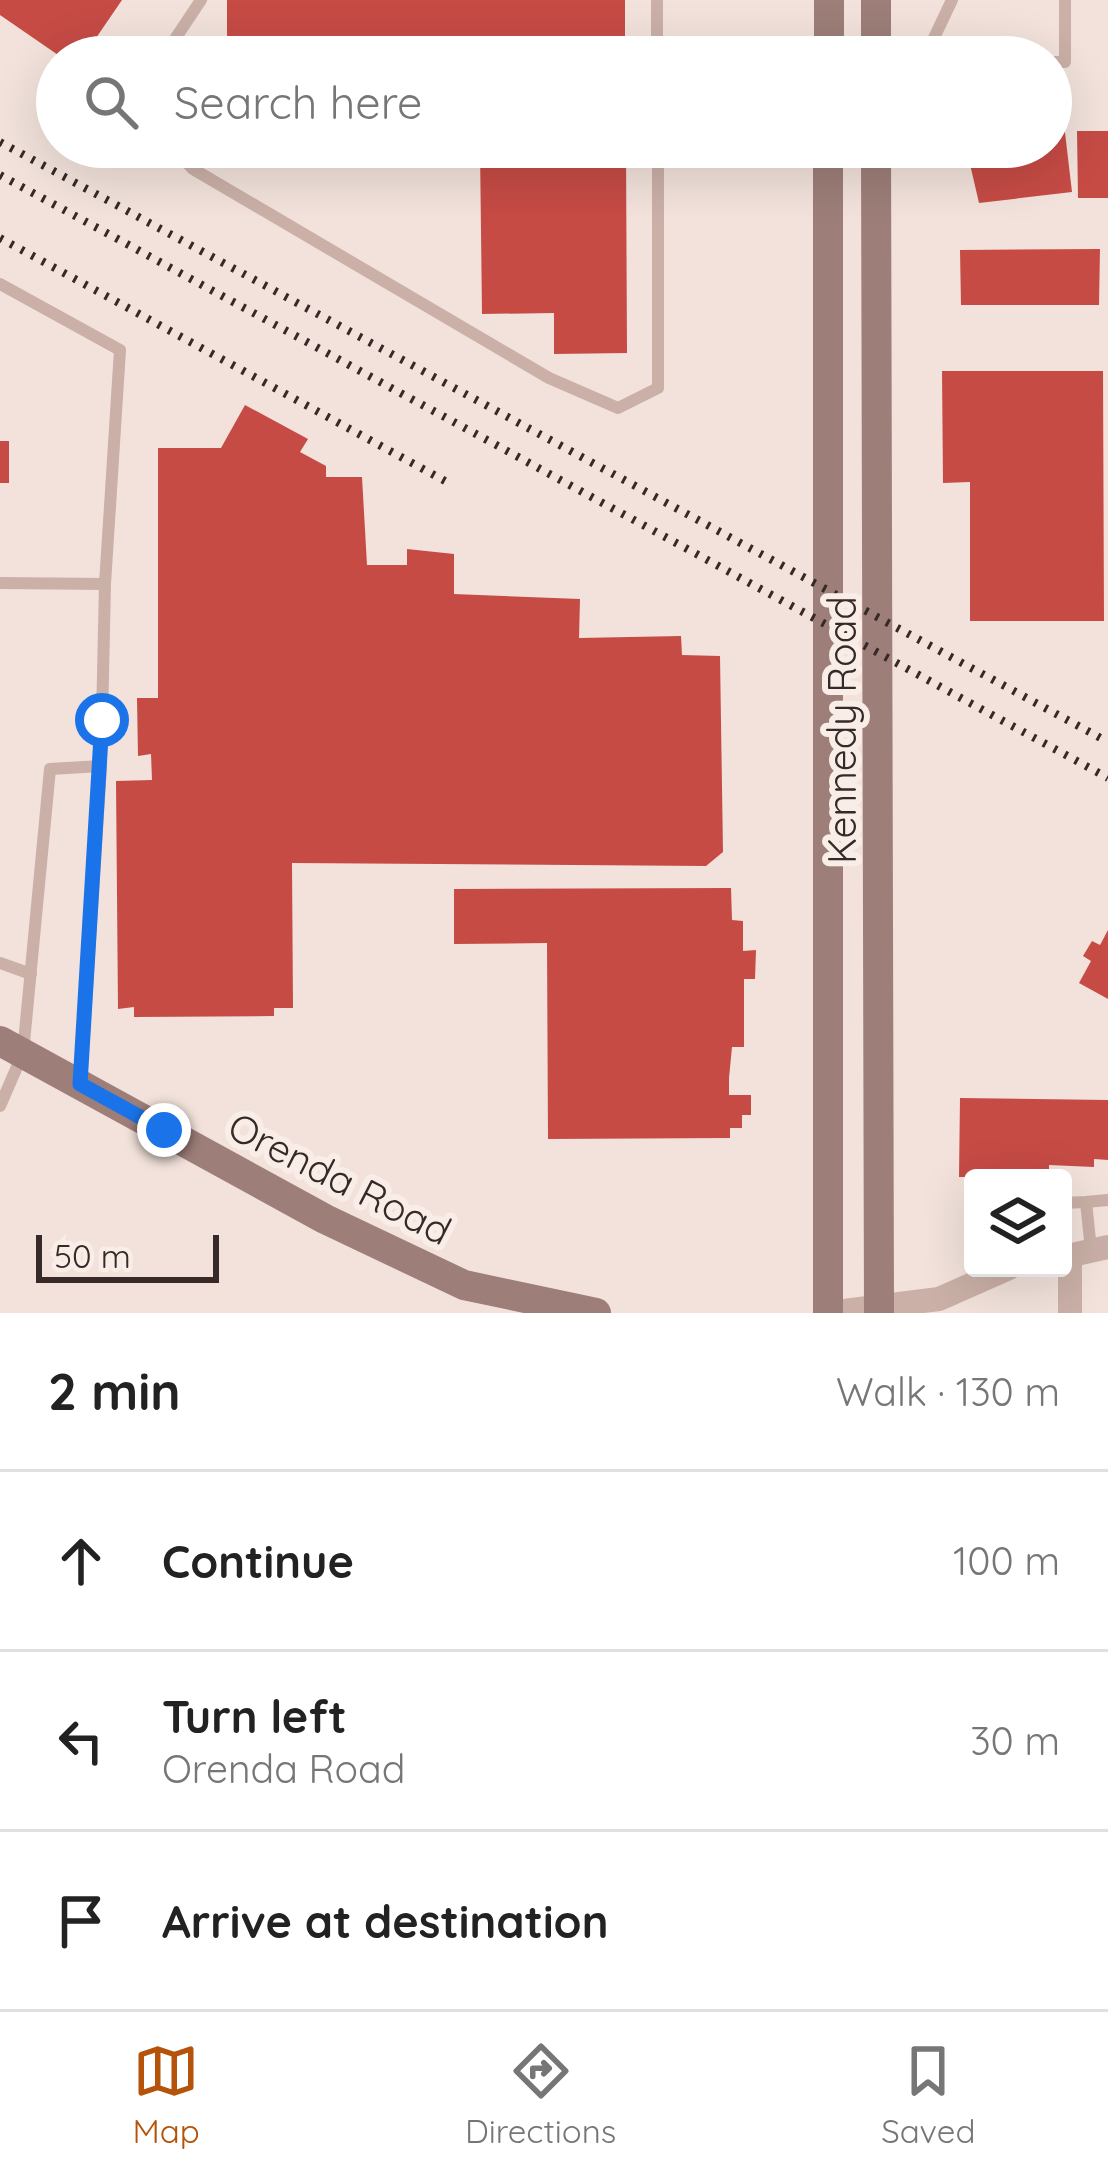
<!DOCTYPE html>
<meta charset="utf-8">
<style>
:root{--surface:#fff;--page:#f2f2f2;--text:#222;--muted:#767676;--line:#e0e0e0;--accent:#b45309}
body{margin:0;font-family:Quicksand,sans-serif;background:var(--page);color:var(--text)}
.controls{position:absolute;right:36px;bottom:36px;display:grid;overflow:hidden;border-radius:12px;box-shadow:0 12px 48px #0002}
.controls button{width:108px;height:108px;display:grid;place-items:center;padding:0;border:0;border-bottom:3px solid var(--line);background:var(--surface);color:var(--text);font:60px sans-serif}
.scale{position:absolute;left:36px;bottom:30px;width:183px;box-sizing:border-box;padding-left:12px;border:6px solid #362927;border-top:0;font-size:33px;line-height:42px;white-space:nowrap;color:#362927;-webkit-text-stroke:9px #f9ede7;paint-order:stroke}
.stop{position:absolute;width:36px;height:36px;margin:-27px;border:9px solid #1a73e8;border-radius:50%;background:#fff}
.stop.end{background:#1a73e8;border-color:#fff;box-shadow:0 3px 12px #0008}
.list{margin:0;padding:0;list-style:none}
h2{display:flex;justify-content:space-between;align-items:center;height:156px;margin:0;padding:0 48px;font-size:51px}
h2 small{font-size:39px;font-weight:400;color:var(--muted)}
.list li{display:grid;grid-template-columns:78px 1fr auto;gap:36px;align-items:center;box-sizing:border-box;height:180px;padding:0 48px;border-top:3px solid var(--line)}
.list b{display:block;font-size:45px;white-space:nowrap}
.list p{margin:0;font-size:39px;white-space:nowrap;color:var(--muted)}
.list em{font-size:39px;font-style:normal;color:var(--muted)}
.icon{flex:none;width:66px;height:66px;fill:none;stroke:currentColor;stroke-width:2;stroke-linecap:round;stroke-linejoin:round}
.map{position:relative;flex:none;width:1108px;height:1313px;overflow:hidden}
.search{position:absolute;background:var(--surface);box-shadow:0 12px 48px #0002;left:36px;right:36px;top:36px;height:132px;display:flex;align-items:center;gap:30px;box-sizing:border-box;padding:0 42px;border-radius:66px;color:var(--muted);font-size:45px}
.sheet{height:696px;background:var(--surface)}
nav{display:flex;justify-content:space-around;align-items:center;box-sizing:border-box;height:168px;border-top:3px solid var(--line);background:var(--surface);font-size:33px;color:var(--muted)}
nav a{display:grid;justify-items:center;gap:6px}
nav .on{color:var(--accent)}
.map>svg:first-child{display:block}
</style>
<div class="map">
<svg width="1108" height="1313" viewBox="0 0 1108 1313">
<rect width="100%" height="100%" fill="#f2e2db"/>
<path fill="#c64b45" d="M0,0H122L83,57H61L0,15Z
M227,0H625V57H227Z
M1064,124L1072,192L979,203L966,147H1051V125Z
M1077,131H1108V198H1078Z
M480,147H626L627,353L554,354V313L482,314Z
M1100,249L1099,305H961L960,250Z
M942,371H1103L1104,621H970V482L943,483Z
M245,405L308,439L300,452L326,466V477H362L367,565H407V549L454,554V594L580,599L579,638L681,636L682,655L720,656L723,852L706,866L292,863L293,1008H274V1016L134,1017V1007L118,1009L116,781L152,780L151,754L138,756L137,698H158V448H221Z
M0,441H9V483H0Z
M731,888L732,920L743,921V951L756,950L755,979H744V1047H732L729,1078V1095H751V1115H742V1128H730V1138L548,1139L547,943L454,944V889Z
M1108,930V999L1079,983L1091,961L1083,956L1092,941L1100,945Z
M960,1098L1108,1100V1160L1094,1159V1167L1049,1165V1172L1005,1171V1177H959Z"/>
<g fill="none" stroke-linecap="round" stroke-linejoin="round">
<path stroke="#cab0a7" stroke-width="12" d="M657,0V57
M172,57L175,39L201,0
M925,57L952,0
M1051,62H1065V0
M172,147L193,169L549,378L618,408L658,388V147
M0,284L120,350L105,584L0,583
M0,963L31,974
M81,1083L101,766
M0,1106L23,1053L50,769L101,766L105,584
M1086,1202L1108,1200
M1063,1203L1086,1202L1091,1250"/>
<path stroke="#cab0a7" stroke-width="24" d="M1063,1257L1108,1247
M828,1313L939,1299L1009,1268
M1070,1313V1255"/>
<path stroke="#9d7e78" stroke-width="30" d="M876,0V57
M829,57V0
M828,147V1313
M876,147L879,1313
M0,1041L325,1219L464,1285L596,1313"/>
<path stroke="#362927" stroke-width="8" stroke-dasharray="3 9" stroke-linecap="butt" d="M0,142L1108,742
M0,175L1108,778
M0,238L445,481"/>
</g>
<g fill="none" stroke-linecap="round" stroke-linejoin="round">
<path stroke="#1a73e8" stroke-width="15" d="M102,720L80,1084L164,1130"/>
</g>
<g text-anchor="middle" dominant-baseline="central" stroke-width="12" stroke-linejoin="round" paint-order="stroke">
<g font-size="39" fill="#362927" stroke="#f9ede7">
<text transform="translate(841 730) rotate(-90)">Kennedy Road</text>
<text transform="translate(340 1178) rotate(27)">Orenda Road</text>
</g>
</g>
</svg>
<div class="controls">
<button><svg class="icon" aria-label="layers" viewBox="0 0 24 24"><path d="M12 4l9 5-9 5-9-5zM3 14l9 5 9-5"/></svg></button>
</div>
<div class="scale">50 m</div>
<div class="stop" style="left:102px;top:720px"></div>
<div class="stop end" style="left:164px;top:1130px"></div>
<div class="search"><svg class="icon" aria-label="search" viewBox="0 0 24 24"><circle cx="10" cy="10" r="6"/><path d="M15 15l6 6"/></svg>Search here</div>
</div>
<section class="sheet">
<h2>2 min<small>Walk · 130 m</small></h2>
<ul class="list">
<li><svg class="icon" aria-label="ahead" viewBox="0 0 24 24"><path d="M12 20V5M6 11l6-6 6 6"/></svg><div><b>Continue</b></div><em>100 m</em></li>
<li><svg class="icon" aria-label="left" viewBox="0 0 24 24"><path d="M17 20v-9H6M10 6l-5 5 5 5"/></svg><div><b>Turn left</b><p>Orenda Road</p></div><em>30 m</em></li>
<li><svg class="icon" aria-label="arrive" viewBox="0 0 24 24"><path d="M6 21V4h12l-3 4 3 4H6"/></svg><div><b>Arrive at destination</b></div></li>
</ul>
</section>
<nav>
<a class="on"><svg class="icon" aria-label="map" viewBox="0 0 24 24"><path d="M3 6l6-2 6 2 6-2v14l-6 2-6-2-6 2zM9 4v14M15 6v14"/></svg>Map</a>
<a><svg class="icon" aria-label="directions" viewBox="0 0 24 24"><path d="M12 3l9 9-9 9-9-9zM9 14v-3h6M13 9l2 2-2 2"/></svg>Directions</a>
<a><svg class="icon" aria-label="saved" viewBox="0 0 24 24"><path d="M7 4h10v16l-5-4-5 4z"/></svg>Saved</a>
</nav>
